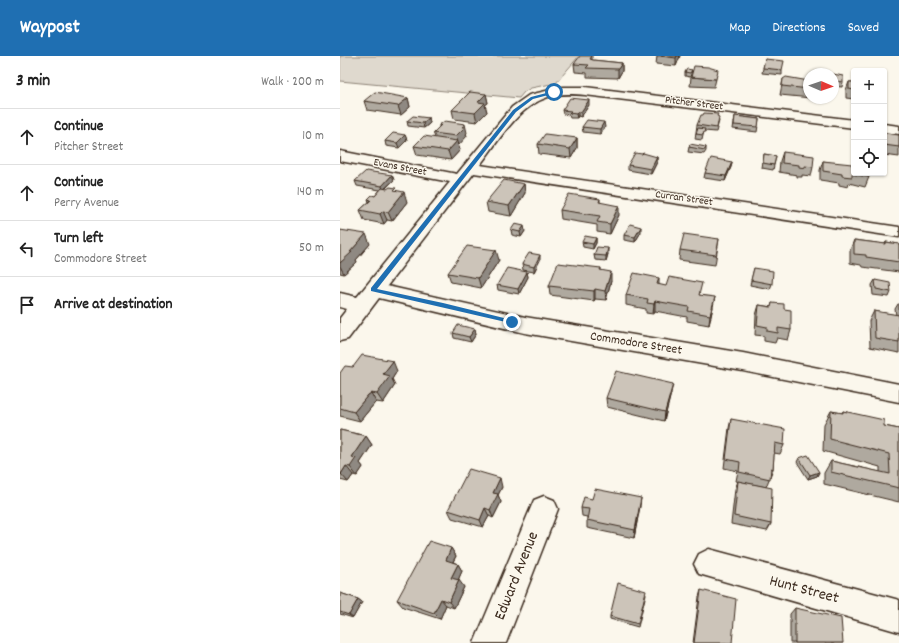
<!DOCTYPE html>
<meta charset="utf-8">
<style>
:root{--surface:#fff;--page:#f2f2f2;--text:#222;--muted:#767676;--line:#e0e0e0;--accent:#1f6fb2}
body{margin:0;font-family:Dekko,sans-serif;background:var(--page);color:var(--text)}
.controls{position:absolute;right:12px;top:12px;display:grid;overflow:hidden;border-radius:4px;box-shadow:0 1px 3px #0004}
.controls button{width:36px;height:36px;display:grid;place-items:center;padding:0;border:0;border-bottom:1px solid var(--line);background:var(--surface);color:var(--text);font:20px sans-serif}
.compass{position:absolute;left:463px;top:12px;width:36px;height:36px;border-radius:50%;background:var(--surface);box-shadow:0 1px 3px #0004;rotate:92deg}
.stop{position:absolute;width:12px;height:12px;margin:-9px;border:3px solid #1f6fb2;border-radius:50%;background:#fff}
.stop.end{background:#1f6fb2;border-color:#fff;box-shadow:0 1px 4px #0008}
.list{margin:0;padding:0;list-style:none}
h2{display:flex;justify-content:space-between;align-items:center;height:52px;margin:0;padding:0 16px;font-size:17px}
h2 small{font-size:13px;font-weight:400;color:var(--muted)}
.list li{display:grid;grid-template-columns:26px 1fr auto;gap:12px;align-items:center;box-sizing:border-box;height:56px;padding:0 16px;border-top:1px solid var(--line)}
.list b{display:block;font-size:15px;white-space:nowrap}
.list p{margin:0;font-size:13px;white-space:nowrap;color:var(--muted)}
.list em{font-size:13px;font-style:normal;color:var(--muted)}
.icon{flex:none;width:22px;height:22px;fill:none;stroke:currentColor;stroke-width:2;stroke-linecap:round;stroke-linejoin:round}
.map{position:relative;flex:none;width:559px;height:587px;overflow:hidden}
header{display:flex;align-items:center;gap:24px;box-sizing:border-box;height:56px;padding:0 20px;background:var(--accent);color:#fff}
header strong{font-size:19px}
nav{display:flex;gap:22px;margin-inline-start:auto;font-size:14px}
main{display:flex}
aside{flex:1;background:var(--surface)}
.map>svg:first-child{display:block}
</style>
<header>
<strong>Waypost</strong>
<nav><a>Map</a><a>Directions</a><a>Saved</a></nav>
</header>
<main>
<aside>
<h2>3 min<small>Walk · 200 m</small></h2>
<ul class="list">
<li><svg class="icon" aria-label="ahead" viewBox="0 0 24 24"><path d="M12 20V5M6 11l6-6 6 6"/></svg><div><b>Continue</b><p>Pitcher Street</p></div><em>10 m</em></li>
<li><svg class="icon" aria-label="ahead" viewBox="0 0 24 24"><path d="M12 20V5M6 11l6-6 6 6"/></svg><div><b>Continue</b><p>Perry Avenue</p></div><em>140 m</em></li>
<li><svg class="icon" aria-label="left" viewBox="0 0 24 24"><path d="M17 20v-9H6M10 6l-5 5 5 5"/></svg><div><b>Turn left</b><p>Commodore Street</p></div><em>50 m</em></li>
<li><svg class="icon" aria-label="arrive" viewBox="0 0 24 24"><path d="M6 21V4h12l-3 4 3 4H6"/></svg><div><b>Arrive at destination</b></div></li>
</ul>
</aside>
<div class="map">
<svg width="559" height="587" viewBox="0 0 559 587">
<rect width="100%" height="100%" fill="#fbf7ec"/>
<filter id="ink" filterUnits="userSpaceOnUse"><feTurbulence type="fractalNoise" baseFrequency=".025" numOctaves="2"/><feDisplacementMap in="SourceGraphic" scale="8" xChannelSelector="R" yChannelSelector="G"/><feConvolveMatrix kernelMatrix="1 2 1 2 8 2 1 2 1" color-interpolation-filters="sRGB"/></filter>
<g filter="url(#ink)">
<path fill="#dfd9ce" stroke="#8d8276" d="M0,0H239L216,27L191,32L184,36L179,42L0,25Z"/>
<g fill="none" stroke-linecap="round" stroke-linejoin="round">
<g stroke="#3b2a1e" stroke-width="3">
<path id="minor" d="M223,31H245L514,64V72L245,39C233,38 219,37 208,41C177,51 159,85 140,109L559,171V181L134,117L47,230L185,261L403,297L559,328V346L403,315L185,277L39,242L8,283L0,285V262L7,253L0,251V237L17,241L110,126L0,105V95L117,118L172,51L189,39Z
M544,68L559,70V78L544,76Z
M204,440L214,444L218,453L166,587H134L194,444Z
M369,493L559,544V576L359,518L354,508L359,498Z"/>
</g>
<use href="#minor" fill="#fbf7ec" fill-rule="evenodd"/>
</g>
<path fill="#afa99f" stroke="#3b2a1e" d="M252,0V4L282,7V15L278,22L247,21V17L235,16L234,8Z
M317,0H340L336,10L316,8Z
M425,3L442,14V19L422,17Z
M352,14L351,18L350,21L345,20V16Z
M493,18L503,26L502,31L493,30Z
M351,21L376,23L374,31L350,30Z
M443,23L469,25V42H471L440,39Z
M509,26H514V43L506,42V34Z
M146,38L148,47L145,49L147,56L137,66L114,63L112,54Z
M68,42L70,51L61,59L27,54L24,45Z
M249,49L241,61L238,60L237,62H230L229,59L223,58L222,54Z
M395,60L419,63L417,76L393,73Z
M377,61L379,65L376,76L364,75L362,84L355,83L357,69Z
M89,62L90,67L84,72L68,70L67,65Z
M99,69L127,77L126,78L127,80L118,89L120,94L111,104L77,99L74,90L95,81L93,77L99,71Z
M242,71H265L260,78L243,76Z
M544,77L559,79V101L544,99Z
M65,79L67,84L59,92L46,90L45,85Z
M237,82V92L231,102L199,98L198,88Z
M349,91H366V95L364,98L348,96Z
M443,96L473,111L471,120L462,119V121H457V119L439,116L440,105Z
M424,98L436,100L433,114L422,112Z
M317,101V106L311,118L288,114V109Z
M483,105L512,110L529,121L525,131L509,127L508,131L499,129V127L480,124V114Z
M392,106L391,111L385,125L364,122L365,117Z
M52,119L54,124L45,133L57,135L67,146L52,165L47,164L44,168L24,164L20,154L29,146L28,143L35,140L40,134L17,130L15,125Z
M184,128L185,137L171,160L148,156L146,146Z
M260,143V146L279,159L270,178L257,176V169L221,163L220,154Z
M0,174L30,188L16,204L17,206L4,218L0,217Z
M171,174L185,175L181,181L172,179Z
M301,176L295,186L284,184V179Z
M256,182V187L253,193L243,191L242,186Z
M379,183L375,209L339,204L340,194Z
M514,184L545,188L546,186L559,188V216L522,211L521,209L510,207V194Z
M268,198L266,205L255,204L254,199Z
M159,204L141,232L111,226L108,217Z
M200,204L194,216L183,214L182,208Z
M261,212V214L271,225L266,244L255,243L254,245L210,239L209,230Z
M414,212L432,228L430,233L410,229Z
M187,216L188,221L179,238L158,234L157,229Z
M319,222V229L360,239L373,251L369,269L347,265V261L315,255L313,258L306,257V253L286,249V239Z
M535,224L551,236L549,241L533,239L532,229Z
M432,247L444,253L451,274L448,284L437,282L435,287L424,285V280L415,279L416,259L419,249L431,251Z
M558,248H559V297L530,291L529,265L534,255L556,259L555,253Z
M135,273L136,278L131,286L114,282L113,277Z
M13,311L57,315L52,323L55,329L43,347L36,346L34,348L20,365L0,360V317Z
M331,337L324,365L267,351L266,342Z
M491,355L502,357L503,355L544,370L559,373V446L484,428V417L491,405L540,416V411L483,395L484,368Z
M391,363L444,389L440,398L434,397L433,413L426,431L396,425L398,415L384,412L389,372Z
M0,374L26,380L32,389L20,407L23,411L17,420L13,419L8,426L0,424Z
M459,402L479,416L477,420L468,423L457,406Z
M398,425L431,468L427,475L391,468L395,433Z
M162,431L158,439L161,446L153,462L149,460L143,471L112,462L108,454Z
M252,443L300,450L294,482L247,472V461L242,460L241,452Z
M111,492L116,500L113,506L118,508L122,515L118,524L124,531L114,552L106,549L100,563L63,551L57,544Z
M361,534L392,587H353L359,541Z
M0,537L18,543L22,546L13,562L0,558Z
M306,538L298,571L270,563V560Z
M455,552L503,587H450V558Z"/>
<path fill="#8f8982" stroke="#3b2a1e" d="M337,0H340L336,10V2Z
M282,7V15L278,22V13Z
M146,38L148,47L145,49L147,56L137,66L135,57L138,46Z
M68,42L70,51L61,59L58,50Z
M249,44V49L241,61V56Z
M238,56V60L237,62L236,58Z
M89,62L90,67L84,72L83,67Z
M264,66L265,71L260,78V73Z
M125,68L127,77L126,78L127,80L119,89L116,80L122,71Z
M65,79L67,84L59,92L57,87Z
M237,82V92L231,102L230,93Z
M117,85L120,94L111,104L108,95Z
M317,101V106L311,118V113Z
M392,106L391,111L385,125L386,120Z
M52,119L54,124L43,134L42,130Z
M184,128L185,137L171,160L169,150Z
M64,136L67,146L52,165L48,156Z
M279,150V159L270,178V168Z
M43,155L47,164L44,168L40,158Z
M184,170L185,175L181,181L180,176Z
M301,171V176L295,186V181Z
M26,178L30,188L16,204L17,206L4,218L0,210V207Z
M256,182V187L253,193V188Z
M268,192V198L266,205V200Z
M156,194L159,204L141,232L138,222Z
M200,199V204L194,216V211Z
M187,216L188,221L179,238L178,233Z
M271,216V225L266,244L265,235Z
M255,233V243L254,245V235Z
M375,241L373,251L369,269L370,259Z
M315,245V255L313,258L314,248Z
M135,273L136,278L131,286L129,281Z
M53,305L57,315L52,323L55,329L43,347L37,338L43,318Z
M333,328L331,337L324,365L325,356Z
M31,337L36,346L34,348L20,365L14,356L28,339Z
M26,380L32,389L20,407L23,411L17,420L10,411L12,401Z
M6,410L13,419L8,426L1,418Z
M479,416L477,420L468,423L470,419Z
M160,422L162,431L158,439L161,446L153,462L150,454L153,437Z
M301,442L300,450L294,482L295,474Z
M145,452L149,460L143,471L140,464Z
M111,492L116,500L110,511L106,504Z
M118,508L122,515L116,529L111,522Z
M119,524L124,531L114,552L109,546Z
M18,543L22,546L13,562L9,559Z
M101,543L106,549L100,563L94,557Z"/>
<path fill="#ccc4b9" stroke="#3b2a1e" d="M240,0H252L250,3L253,4L282,7L278,13L246,12L249,9L234,8Z
M321,0H337L336,2Z
M425,3L444,5L442,14L423,12Z
M354,10L368,11L378,14L376,23L351,21Z
M347,13L352,14L350,17L345,16Z
M493,18L503,20V26L493,25Z
M446,21L469,25V33L442,30L443,23Z
M509,26H514V34L509,33Z
M35,36L68,42L58,50L24,45Z
M130,36L146,38L138,46L145,47L135,57L112,54Z
M230,42L249,44L241,56H238L236,58L229,57L231,55L222,54Z
M364,57L378,58L377,60L379,61L377,72L357,69L361,59H363Z
M73,60L89,62L83,67L67,65Z
M395,60L419,63L418,71L394,69Z
M247,64L264,66L260,73L242,71Z
M105,65L125,68L122,71H125L116,80L93,77L101,69H99Z
M358,72L365,73L363,79L356,78Z
M53,77L65,79L57,87L45,85Z
M544,77L559,79V91L544,89Z
M205,78L237,82L230,93L198,88Z
M84,80L117,85L108,95L74,90Z
M350,88L366,91L365,94L349,91Z
M443,96L474,100L473,111L465,110V112L459,111V109L442,107Z
M295,97L302,98L303,97L317,101L311,113L288,109Z
M424,98L436,100L434,109L423,107Z
M371,102L392,106L386,120L365,117Z
M483,105L512,108V110H514V117H528L529,121L512,118V121L502,120V118L483,115Z
M26,115L52,119L42,130L15,125Z
M164,124L184,128L169,150L146,146Z
M50,131L56,132L54,134L64,136L48,156L43,155L40,158L20,154L31,144L28,143L32,139L35,140L42,132L47,133Z
M229,138L260,143L259,146L279,150L270,168L257,166L260,160L220,154Z
M175,168L184,170L180,176L171,174Z
M290,168L301,171L295,181L284,179Z
M0,174L26,178L10,196H12L0,207Z
M344,178L379,183L376,199L340,194Z
M245,180L256,182L253,188L242,186Z
M514,184L546,188V186L559,188V206L526,201V199L514,198Z
M127,190L156,194L138,222L108,217Z
M257,191L268,192L266,200L254,199Z
M189,197L200,199L194,211L182,208Z
M218,207L261,212L260,214L271,216L265,235L255,233L254,235L209,230Z
M167,212L187,216L178,233L157,229Z
M414,212L433,215L432,228L411,224Z
M294,217L319,222L317,228L326,230L329,221L362,227L359,239L375,241L370,259L348,255L349,251L315,245L314,248L307,247L308,243L286,239Z
M535,224L550,227L551,236L536,233Z
M432,247L444,248V253L451,254V274L438,272V277L427,275V271L417,269L419,249L431,251Z
M534,255L559,259V286L535,282Z
M118,269L135,273L129,281L113,277Z
M22,299L53,305L43,318L50,320L37,338L31,337L28,339L14,356L0,352V317L5,310L13,311Z
M276,315L333,328L325,356L266,342Z
M491,355L503,357V355L544,364V370L559,373V432L491,416V405L550,418L549,398L490,383Z
M391,363L445,373L444,389L435,387L433,413L431,412L430,423L399,416L400,406L386,403Z
M0,374L26,380L12,401L16,402L10,411L6,410L1,418L0,417Z
M468,399L479,416L470,419L459,402Z
M129,413L160,422L153,437L158,438L150,454L145,452L140,464L108,454Z
M398,425L432,432L431,468L394,460Z
M255,433L301,442L295,474L247,464L249,453L241,452L244,441L252,443Z
M89,485L111,492L106,504L118,508L111,522L119,524L109,546L101,543L94,557L57,544Z
M278,527L306,535L298,568L270,560Z
M361,534L396,543L392,587H354Z
M0,537L18,543L9,559L0,556Z
M455,552L501,562L503,587H455Z"/>
</g>
<path fill="#1f6fb2" d="M214,35L216,37L193,43L176,56L37,233L103,247L172,264L174,265V268L31,235V232L173,54L191,41Z"/>
<g text-anchor="middle" dominant-baseline="central" stroke-width="3" stroke-linejoin="round" paint-order="stroke">
<g font-size="11" fill="#3b2a1e" stroke="#fbf7ec">
<text transform="translate(354 48) rotate(7)">Pitcher Street</text>
<text transform="translate(60 112) rotate(11)">Evans Street</text>
<text transform="translate(344 143) rotate(8)">Curran Street</text>
</g>
<g font-size="13" fill="#3b2a1e" stroke="#fbf7ec">
<text transform="translate(296 288) rotate(9)">Commodore Street</text>
</g>
<g font-size="16" fill="#3b2a1e" stroke="#fbf7ec">
<text transform="translate(177 520) rotate(-68)">Edward Avenue</text>
<text transform="translate(464 534) rotate(15)">Hunt Street</text>
</g>
</g>
</svg>
<div class="controls">
<button>+</button>
<button>−</button>
<button><svg class="icon" aria-label="locate" viewBox="0 0 24 24"><circle cx="12" cy="12" r="6"/><path d="M12 2v4M12 18v4M2 12h4M18 12h4"/></svg></button>
</div>
<svg class="compass" viewBox="-18 -18 36 36"><path d="M0-13l5 13h-10z" fill="#e53935"/><path d="M0 13l5-13h-10z" fill="#767676"/></svg>
<div class="stop" style="left:214px;top:36px"></div>
<div class="stop end" style="left:172px;top:266px"></div>
</div>
</main>
